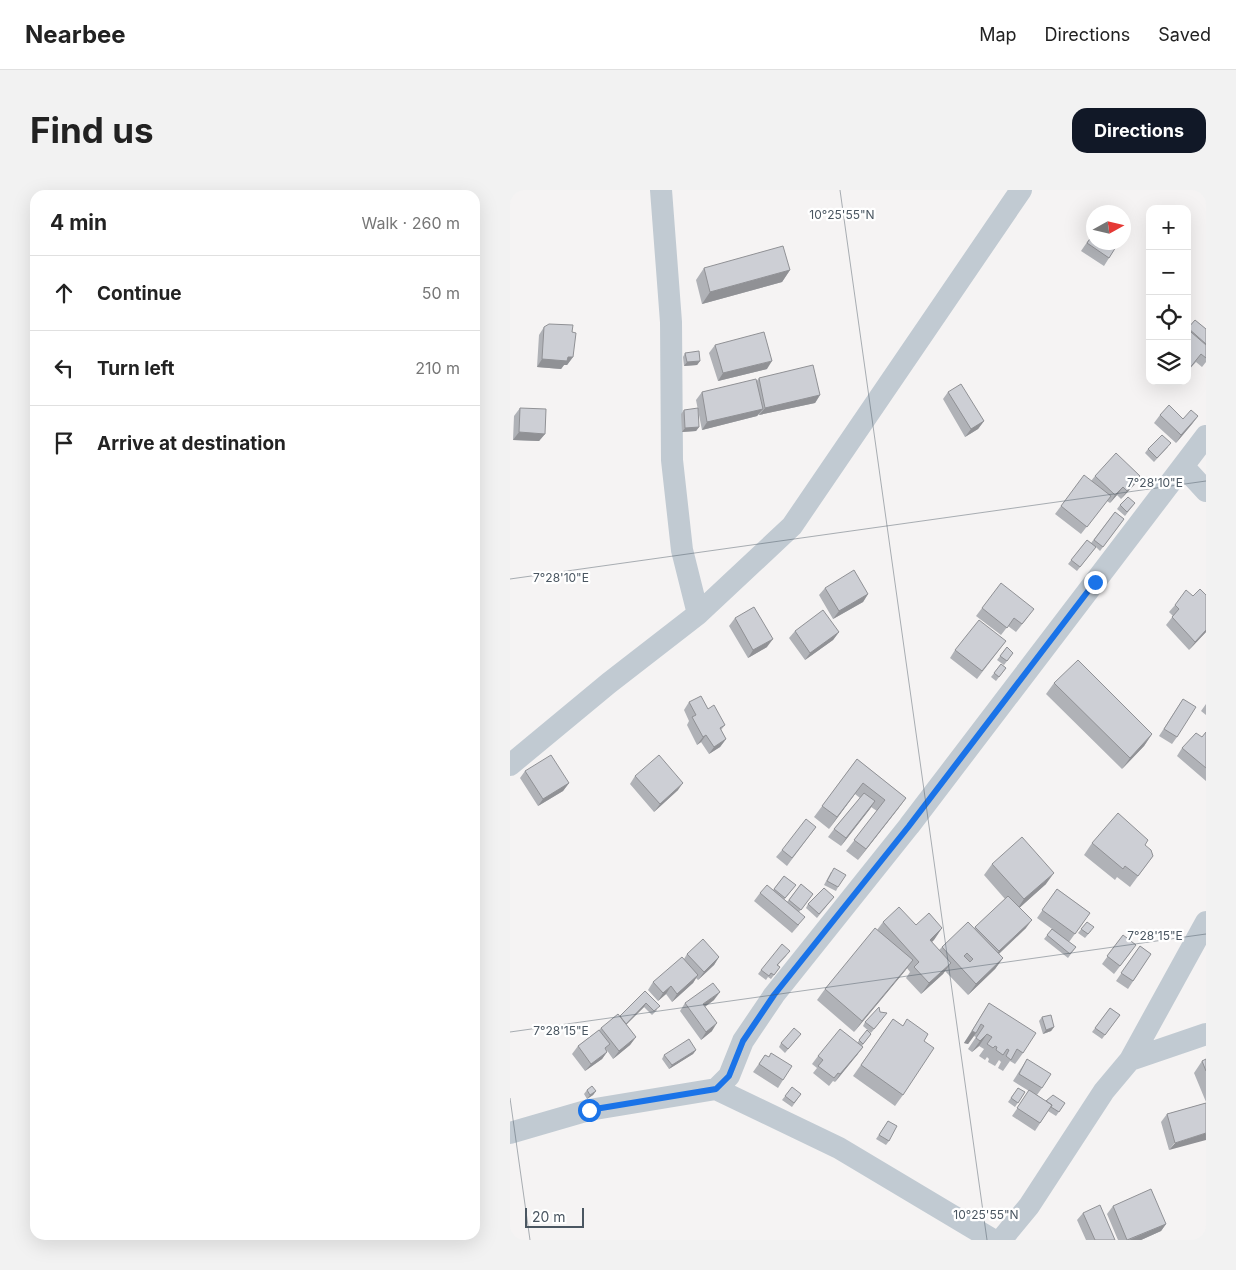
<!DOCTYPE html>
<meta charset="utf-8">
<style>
:root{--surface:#fff;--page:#f2f2f2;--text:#222;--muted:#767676;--line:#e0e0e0;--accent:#111827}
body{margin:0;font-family:Inter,sans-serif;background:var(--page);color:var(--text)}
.controls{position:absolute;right:15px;top:15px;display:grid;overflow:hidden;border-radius:10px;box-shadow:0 5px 20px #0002}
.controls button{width:45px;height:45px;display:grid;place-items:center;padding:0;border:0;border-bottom:1px solid var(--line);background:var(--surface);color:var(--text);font:25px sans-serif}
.compass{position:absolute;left:576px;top:15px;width:45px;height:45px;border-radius:50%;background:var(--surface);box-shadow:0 5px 20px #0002;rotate:82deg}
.scale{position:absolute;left:15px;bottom:12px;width:59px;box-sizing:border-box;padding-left:5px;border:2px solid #4a5661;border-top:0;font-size:14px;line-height:18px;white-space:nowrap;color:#4a5661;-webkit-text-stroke:4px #fff;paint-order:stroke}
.stop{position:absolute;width:15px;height:15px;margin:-11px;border:4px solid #1a73e8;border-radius:50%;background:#fff}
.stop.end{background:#1a73e8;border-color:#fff;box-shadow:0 1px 5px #0008}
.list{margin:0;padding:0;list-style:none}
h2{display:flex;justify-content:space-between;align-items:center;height:65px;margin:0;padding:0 20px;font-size:21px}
h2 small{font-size:16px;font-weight:400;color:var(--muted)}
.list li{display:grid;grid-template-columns:32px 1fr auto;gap:15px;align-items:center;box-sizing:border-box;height:75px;padding:0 20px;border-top:1px solid var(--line)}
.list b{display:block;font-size:19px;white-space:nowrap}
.list em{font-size:16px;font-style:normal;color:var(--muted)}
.icon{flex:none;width:28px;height:28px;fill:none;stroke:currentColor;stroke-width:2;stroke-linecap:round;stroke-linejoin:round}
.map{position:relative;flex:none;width:696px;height:1050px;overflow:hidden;border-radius:15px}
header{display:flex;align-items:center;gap:30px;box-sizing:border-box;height:70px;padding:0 25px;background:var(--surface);border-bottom:1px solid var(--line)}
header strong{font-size:24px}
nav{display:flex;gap:28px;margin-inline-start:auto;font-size:18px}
.intro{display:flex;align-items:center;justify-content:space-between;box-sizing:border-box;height:120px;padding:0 30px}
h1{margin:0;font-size:35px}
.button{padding:12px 22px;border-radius:15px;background:var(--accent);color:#fff;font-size:18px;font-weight:700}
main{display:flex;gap:30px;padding:0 30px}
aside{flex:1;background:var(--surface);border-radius:15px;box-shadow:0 5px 20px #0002}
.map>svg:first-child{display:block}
</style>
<header>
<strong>Nearbee</strong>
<nav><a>Map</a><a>Directions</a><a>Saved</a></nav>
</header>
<div class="intro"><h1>Find us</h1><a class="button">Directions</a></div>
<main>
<aside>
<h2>4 min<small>Walk · 260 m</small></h2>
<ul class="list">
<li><svg class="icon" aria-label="ahead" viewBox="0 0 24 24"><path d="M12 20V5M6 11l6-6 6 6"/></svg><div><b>Continue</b></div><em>50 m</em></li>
<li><svg class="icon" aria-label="left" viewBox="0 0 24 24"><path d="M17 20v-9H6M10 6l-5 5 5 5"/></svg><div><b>Turn left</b></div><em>210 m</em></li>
<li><svg class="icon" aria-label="arrive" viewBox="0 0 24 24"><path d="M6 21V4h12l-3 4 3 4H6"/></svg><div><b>Arrive at destination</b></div></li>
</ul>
</aside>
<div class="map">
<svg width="696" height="1050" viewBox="0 0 696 1050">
<rect width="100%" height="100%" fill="#f5f3f3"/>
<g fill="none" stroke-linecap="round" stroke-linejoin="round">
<path stroke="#c1cad2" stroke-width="22" d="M673,276L696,301
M188,424L282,336L511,0
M0,575L99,493L188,424L172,360L162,270L161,132L151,0
M620,870L696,732
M206,899L329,958L483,1050
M0,943L79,920L206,899L219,886L233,851L264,805L399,636L696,246
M491,1050L519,1016L594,901L620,870L696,844"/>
</g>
<path fill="#b0b2b7" d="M584,42L609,52L594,76L571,61Z
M194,78L280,80L272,92L192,114L186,90Z
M685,130L696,139V172L692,177L686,172L677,182V146L678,145L677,144V139Z
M34,137L63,167L57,175H54L51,179L27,177L29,145Z
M205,155L257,179L208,191L199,163Z
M175,163L190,171L187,175L174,176L173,167Z
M249,188L310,205L305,213L249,225V224L247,226L192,240L186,210L192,202L246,192Z
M438,202L474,231L468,239L455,247L433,209Z
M10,218L35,244L29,251L3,250L4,226Z
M174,220L189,237L186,241L172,242L171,224Z
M650,225L673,229L688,226L682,234L666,253L644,233Z
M658,257L644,272L635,263L638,259Z
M585,286H630L625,294L611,309L607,305L600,313L597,311L571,344L545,324L551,316L581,291Z
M625,313L615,326L607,319L610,315Z
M605,322L614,329L590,361L586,357L567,381L558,374L577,350L581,353Z
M315,398L358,404L353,412L323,429L309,405Z
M683,406L696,442L679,460L656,435L663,426L659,422L665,415Z
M472,418L518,427L506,442L498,436L491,445L466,426Z
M225,428L257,457L238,468L219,436Z
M285,441L329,442L323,450L295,470L279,448Z
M496,451L467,489L440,468L445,460Z
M497,457L503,463L494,475L487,470Z
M491,474L496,478L486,491L481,487Z
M544,493L642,544L634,556L612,579L536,504Z
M673,509L667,547L662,554L649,546Z
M179,512L198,519L215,535L211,540L216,549L210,557L199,564L191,552L187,555L177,535L179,531L174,520Z
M696,514V525L691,521Z
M696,542V591L667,566L672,558L692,547Z
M347,569L396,608L348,670L336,661L367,621L361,617L331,656L318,647L324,639L350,608L345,604L319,639L304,627Z
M15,581L59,593L53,601L28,616L10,588Z
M125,586L168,600L144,622L120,594Z
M306,637L277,676L266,667L272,660Z
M582,653L643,666L620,697L607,687L605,690L574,665Z
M482,674L536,694L509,718L516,738L489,764L493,768L485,779L458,805L435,781L433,784L411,804L396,788L400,782L397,778L344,842L307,810L315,799L367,740L373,732L432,738L422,752L429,760L432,757L464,738L495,709L474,685Z
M321,682L328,697L326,701L314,695Z
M274,686L286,695L274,710L277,712L291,694L303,704L289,722V735L282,743L244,711L250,703L263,700Z
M547,699L580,723L559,752L550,745L566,757L558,768L534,749L542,739L527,728Z
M324,707L307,728L296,718L298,714Z
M577,732L581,741L575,748L568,743Z
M613,745L621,762L604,784L592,774Z
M630,756L641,764L618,799L606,791Z
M177,764L209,767L204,775L188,790L186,788L183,793L162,812L156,804L148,811L138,800L143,792L174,769Z
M277,765L268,775L270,777L261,789L258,787L256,790L248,784L251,780Z
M135,801L147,820L142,825L134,817L116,834L126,847L120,855L103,869L96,859L97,862L92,869L75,881L62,864L68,856L89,840L91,838L110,826Z
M204,810L195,817L202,841L191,850L170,821L175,813Z
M479,813L513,863L505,874L500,871L493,881L488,878L491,872L489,870L485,876L478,872L479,869L477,867L475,870L469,866L474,859L469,856L462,862L458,859L466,847L464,846L458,854L454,853Z
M600,818L610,825L592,849L582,842Z
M370,822L374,827L361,843L353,836L355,832Z
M532,827L544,837L541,841L533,844L529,831Z
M383,829L414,851L393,905L385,916L343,886Z
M357,840L361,844L352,856L353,857L347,865L325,892L323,891L319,896L303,883L307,878L302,874L308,866L347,853Z
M291,844L275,863L269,857L271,853Z
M186,860L183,864L159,879L152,869L154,865Z
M255,865L258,867L273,890L268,898L243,882Z
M517,869L532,898L527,905L536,911L555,913L546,926L538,921L525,941L502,926L519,901L503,891Z
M696,869V912L684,883L692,871Z
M282,897L291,904L282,917L272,910Z
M508,898L515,902L505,917L498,912Z
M77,900L86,901L83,905L77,909L74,904Z
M696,913L659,960L651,932L657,924Z
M378,931L379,951L376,955L366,949Z
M603,1016L656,1034L651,1041L631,1050H608L597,1024Z
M573,1023L605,1050H576L567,1030Z"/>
<path fill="#909195" d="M280,80L272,92L192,114L200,102Z
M58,167H63L57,175H54L51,179L27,177L32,169Z
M190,171L187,175L174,176L177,172Z
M262,171L257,179L208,191L213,183Z
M310,205L305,213L249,225L255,218Z
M253,219L247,226L192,240L197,232Z
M688,226L682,234L666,253L671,245Z
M474,231L468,239L455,247L461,239Z
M189,237L186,241L172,242L175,238Z
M9,242L35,244L29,251L3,250Z
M630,286L625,294L611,309L617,301Z
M613,297L607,305L600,313L605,305Z
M358,404L353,412L323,429L329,421Z
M696,440V442L679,460L685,452Z
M329,442L323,450L295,470L300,463Z
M263,449L257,457L238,468L243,460Z
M642,544L634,556L612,579L620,568Z
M196,545L191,552L187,555L193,547Z
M216,549L210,557L199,564L204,557Z
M59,593L53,601L28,616L33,609Z
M173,593L168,600L144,622L150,614Z
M353,593L345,604L319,639L327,627Z
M396,608L388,619L348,670L356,659Z
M365,611L360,619L331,656L336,648Z
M544,683L536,694L506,721L514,709Z
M522,730L516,738L483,769L489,761Z
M432,738L424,750L412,761L420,750Z
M209,767L204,775L188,790L194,782Z
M493,768L485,779L458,805L466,794Z
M403,770L395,781L344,842L352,831Z
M441,773L433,784L411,804L419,793Z
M188,785L183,793L162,812L167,804Z
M161,796L156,804L148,811L153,803Z
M210,802L204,810L187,822L193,814Z
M136,813L134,817L113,838L116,834Z
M207,833L202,841L191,850L196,842Z
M544,837L541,841L533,844L536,840Z
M462,841L466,843L458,854L454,853Z
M477,844L469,856L462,862L470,851Z
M126,847L120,855L103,869L109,861Z
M353,857L347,865L325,892L330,884Z
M186,860L183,864L159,879L162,875Z
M97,862L92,869L75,881L81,874Z
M86,901L83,905L77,909L80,905Z
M696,943V950L659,960L665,953Z
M656,1034L651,1041L631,1050H619Z"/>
<path fill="#cdcfd5" stroke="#909195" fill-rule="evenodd" d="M584,43V52H609L599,68L577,53Z
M273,56L280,80L200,102L194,78Z
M685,130L696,139V154L678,138Z
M39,134L63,135L62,142L66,143L63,167H58L57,171L32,169L34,137Z
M254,142L262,171L213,183L205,155Z
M681,142L696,155V168L691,164L679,179L677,177V146Z
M189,161L190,171L177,172L175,163Z
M303,175L310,205L255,218L249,188Z
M246,189L253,219L197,232L192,202Z
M451,194L474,231L461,239L438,202Z
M659,215L673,229L681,220L688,226L671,245L650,225Z
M10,218L36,219L35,244L9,242Z
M188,218L189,237L175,238L174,220Z
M652,245L661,253L647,268L638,259Z
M606,263L630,286L617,301L613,297L605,305L585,286Z
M574,285L601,306L577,337L551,316Z
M618,307L625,313L617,322L610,315Z
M605,322L614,329L593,357L584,350Z
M577,350L586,357L570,377L561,370Z
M344,380L358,404L329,421L315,398Z
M491,393L524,419L512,434L504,428L497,438L472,418Z
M690,399L696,405V440L685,452L662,427L669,419L665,415L676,400L683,406Z
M244,417L263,449L243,460L225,428Z
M313,420L329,442L300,463L285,441Z
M469,430L496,451L472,481L445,460Z
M497,457L503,463L497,471L490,466Z
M568,470L642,544L620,568L544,493Z
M491,474L496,478L489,487L484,483Z
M191,506L198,519L204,515L215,535L210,538L216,549L204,557L196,545L193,547L182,527L186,525L179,512Z
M673,509L686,517L667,547L654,539Z
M696,542V578L672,558L686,543L692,547Z
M41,565L59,593L33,609L15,581Z
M149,565L173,593L150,614L125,586Z
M347,569L396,608L356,659L344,650L375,610L353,593L327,627L312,616Z
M354,603L365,611L336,648L324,639Z
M608,623L638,650L635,655L641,660L643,666L628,686L615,676L613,679L582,653Z
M296,629L306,637L282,668L272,660Z
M512,647L544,683L514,709L482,674Z
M324,678L336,685L328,697L317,691Z
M274,686L286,695L275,708L264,699Z
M291,694L303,704L291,720L279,710Z
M257,695L295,727L288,735L250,703Z
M314,698L324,707L309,724L298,714Z
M547,699L580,723L565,744L532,720Z
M498,706L522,730L489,761L465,737Z
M389,717L406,735L419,723L432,738L420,750L441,773L419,793L404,777L409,772L373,732Z
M458,732L493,768L466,794L432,757ZM457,763L463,769L460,772L454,766Z
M577,732L584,737L578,744L571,739Z
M365,738L403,770L352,831L315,799Z
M542,739L566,757L560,764L537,745Z
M613,745L626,755L610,776L597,766Z
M193,749L209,767L194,782L177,764Z
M272,754L280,761L267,775L270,777L264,785L261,783L259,786L251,780Z
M630,756L641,764L623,791L611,783Z
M172,767L188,785L167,804L161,796L153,803L143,792Z
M203,793L210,802L193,814L207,833L196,842L175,813Z
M135,801L150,816L144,821L136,813L116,834L110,826Z
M479,813L526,843L513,863L507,859L501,870L496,866L499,860L497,859L493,865L486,860L487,857L485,856L483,858L477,854L482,847L477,844L470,851L466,848L474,836L471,834L466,843L462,841Z
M369,817L370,822L377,823L364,839L355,832Z
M600,818L610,825L595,845L585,838Z
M108,824L126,847L109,861L91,838Z
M541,825L544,837L536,840L532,827Z
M383,829L393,836L397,829L418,844L414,851L424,858L393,905L351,875Z
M284,838L291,844L278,859L271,853Z
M330,839L353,857L330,884L328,883L324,888L308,876L313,870L308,866Z
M89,840L100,854L95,858L97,862L81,874L68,856Z
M357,840L361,844L353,854L349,850Z
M179,849L186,860L162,875L154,865Z
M261,863L282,876L273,890L249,874L255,865L259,867Z
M517,869L541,884L532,898L509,884Z
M696,869V881L692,871Z
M82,896L86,901L80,905L77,900Z
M282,897L291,904L284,913L275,906Z
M508,898L515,902L508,913L501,908Z
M519,900L542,915L530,933L507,918Z
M543,905L555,913L549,922L541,917L542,915L536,911Z
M696,913V943L665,953L657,924Z
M378,931L387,936L379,951L369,945Z
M641,999L656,1034L617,1050L603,1016Z
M590,1015L605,1050H585L573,1023Z"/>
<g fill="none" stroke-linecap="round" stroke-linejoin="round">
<path stroke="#1a73e8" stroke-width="6" d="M79,920L206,899L219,886L233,851L264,805L399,636L585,392"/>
</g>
<path fill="none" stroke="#4a5661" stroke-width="1" stroke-opacity="0.45" d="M330,0L477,1050M0,389L696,291M0,842L696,744M0,908L20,1050"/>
<g font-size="12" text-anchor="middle" fill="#4a5661" stroke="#fff" stroke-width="4.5" stroke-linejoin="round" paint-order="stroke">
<text x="332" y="29">10°25'55"N</text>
<text x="645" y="297">7°28'10"E</text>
<text x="51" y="392">7°28'10"E</text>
<text x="645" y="750">7°28'15"E</text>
<text x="51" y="845">7°28'15"E</text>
<text x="476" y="1029">10°25'55"N</text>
</g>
</svg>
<div class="controls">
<button>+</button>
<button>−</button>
<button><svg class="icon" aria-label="locate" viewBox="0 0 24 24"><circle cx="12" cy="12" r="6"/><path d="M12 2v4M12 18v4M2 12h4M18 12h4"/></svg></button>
<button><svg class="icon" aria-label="layers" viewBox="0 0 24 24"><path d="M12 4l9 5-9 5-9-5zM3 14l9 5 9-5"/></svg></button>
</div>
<svg class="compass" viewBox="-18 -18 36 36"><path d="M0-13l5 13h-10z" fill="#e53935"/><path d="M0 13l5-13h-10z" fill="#767676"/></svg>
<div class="scale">20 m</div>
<div class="stop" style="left:79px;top:920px"></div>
<div class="stop end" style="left:585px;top:392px"></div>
</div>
</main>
